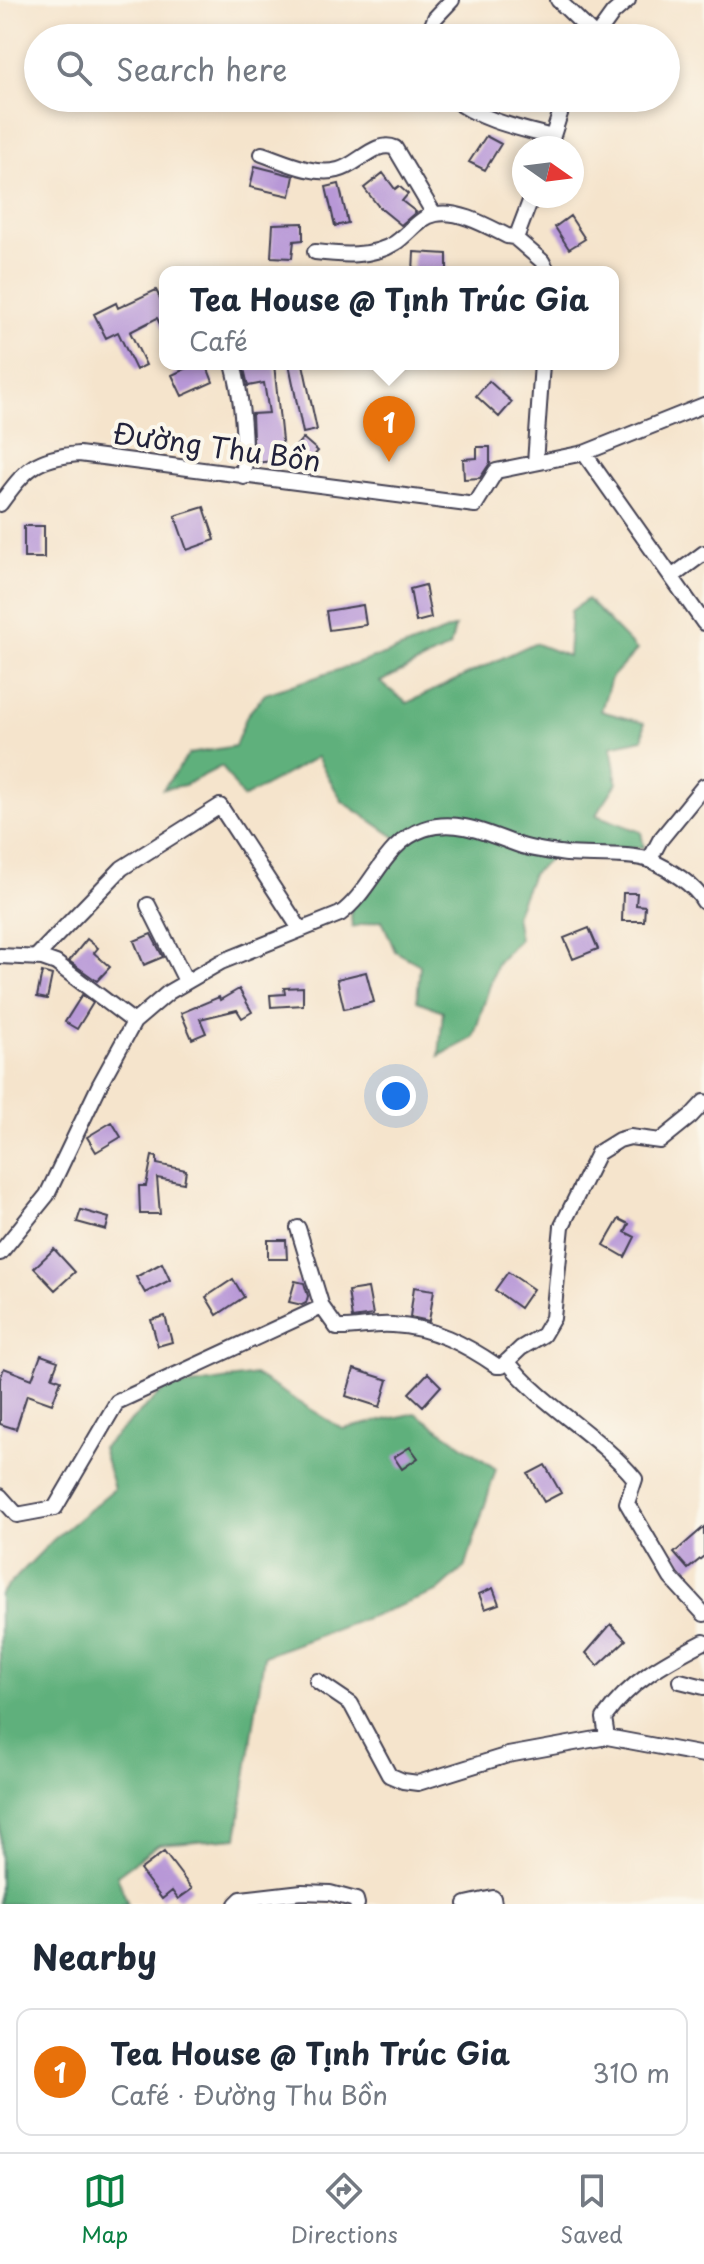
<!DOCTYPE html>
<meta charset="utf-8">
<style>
:root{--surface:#fff;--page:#f2f2f3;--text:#1f2937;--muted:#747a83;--line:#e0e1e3;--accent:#0b8043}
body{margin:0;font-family:"Playpen Sans",sans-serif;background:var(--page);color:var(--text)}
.compass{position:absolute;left:512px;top:136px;width:72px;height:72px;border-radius:50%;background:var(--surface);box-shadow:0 4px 12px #0003;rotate:104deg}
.you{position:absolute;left:396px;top:1096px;width:28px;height:28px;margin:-20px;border:6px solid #fff;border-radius:50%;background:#1a73e8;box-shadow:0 0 0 12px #1a73e833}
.badge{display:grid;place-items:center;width:52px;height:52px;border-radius:50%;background:var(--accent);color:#fff;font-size:26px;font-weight:700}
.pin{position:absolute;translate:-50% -66px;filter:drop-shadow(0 2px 4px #0008)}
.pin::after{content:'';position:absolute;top:42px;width:28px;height:24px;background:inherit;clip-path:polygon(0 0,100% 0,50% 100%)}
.popup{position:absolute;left:159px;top:266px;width:460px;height:104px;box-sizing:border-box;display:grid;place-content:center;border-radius:16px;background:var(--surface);filter:drop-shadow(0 2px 6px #0005);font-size:26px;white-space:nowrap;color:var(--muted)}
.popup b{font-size:30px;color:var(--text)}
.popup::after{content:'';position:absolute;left:50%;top:100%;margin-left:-16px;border:16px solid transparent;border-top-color:var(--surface)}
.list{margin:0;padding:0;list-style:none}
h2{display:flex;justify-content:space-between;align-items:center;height:104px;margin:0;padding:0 32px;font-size:34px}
h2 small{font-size:26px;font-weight:400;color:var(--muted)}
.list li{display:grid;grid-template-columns:52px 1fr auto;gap:24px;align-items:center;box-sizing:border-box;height:128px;margin:0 16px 16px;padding:0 16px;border:2px solid var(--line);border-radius:16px}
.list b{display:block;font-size:30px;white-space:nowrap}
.list p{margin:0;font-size:26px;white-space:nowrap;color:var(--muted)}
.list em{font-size:26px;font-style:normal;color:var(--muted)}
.icon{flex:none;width:44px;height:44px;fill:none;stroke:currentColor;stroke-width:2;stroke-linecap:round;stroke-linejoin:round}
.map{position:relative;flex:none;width:704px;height:1904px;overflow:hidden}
.search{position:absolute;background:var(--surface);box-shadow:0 4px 12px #0003;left:24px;right:24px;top:24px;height:88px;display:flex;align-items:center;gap:20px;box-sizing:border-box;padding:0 28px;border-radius:44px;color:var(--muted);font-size:30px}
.sheet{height:248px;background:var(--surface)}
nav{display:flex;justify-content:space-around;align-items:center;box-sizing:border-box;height:112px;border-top:2px solid var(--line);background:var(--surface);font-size:22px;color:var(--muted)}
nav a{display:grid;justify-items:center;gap:4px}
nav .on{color:var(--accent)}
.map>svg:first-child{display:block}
</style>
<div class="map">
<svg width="704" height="1904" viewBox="0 0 704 1904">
<rect width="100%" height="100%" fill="#fbf7ec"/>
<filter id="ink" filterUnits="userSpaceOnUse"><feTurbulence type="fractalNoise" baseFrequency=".0125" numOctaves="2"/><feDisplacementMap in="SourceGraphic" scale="16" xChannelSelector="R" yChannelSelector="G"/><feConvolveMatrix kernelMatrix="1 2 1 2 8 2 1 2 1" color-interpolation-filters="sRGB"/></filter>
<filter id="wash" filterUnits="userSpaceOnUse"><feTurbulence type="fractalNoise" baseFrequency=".006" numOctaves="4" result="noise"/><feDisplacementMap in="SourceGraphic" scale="32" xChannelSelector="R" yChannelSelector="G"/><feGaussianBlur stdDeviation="1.8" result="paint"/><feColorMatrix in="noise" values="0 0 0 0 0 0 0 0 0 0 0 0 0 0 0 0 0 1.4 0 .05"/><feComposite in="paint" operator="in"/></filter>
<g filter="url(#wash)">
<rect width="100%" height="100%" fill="#f5e4cc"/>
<path fill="#5fb07b" stroke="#40695b" stroke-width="2" d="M587,599L637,650L611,678L601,711L644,723L643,739L611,746L617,783L596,815L641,832L644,848H563L532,874L515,915L519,939L497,963L473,1038L439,1056L443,1011L417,1001L420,965L395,951L382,920L352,927L350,903L398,839L342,801L317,757L243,798L222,766L185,785L163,789L189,754L235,746L247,715L265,694L398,650L455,627L450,647L380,682L407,703L534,643L568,656L571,611Z
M255,1375L343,1429L416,1413L496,1469L466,1566L437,1592L264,1656L237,1838L159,1844L117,1875L128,1904H0V1594L53,1540L114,1489L102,1448L165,1389Z"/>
<g id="blocks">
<path fill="#b898d7" d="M486,136L501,144L485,170L469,162Z
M255,166L294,176L290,196L250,187Z
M383,173L395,189L399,186L408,194L402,201L416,212L401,225L379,207L364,188Z
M339,184L348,223L335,226L326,187Z
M570,216L585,239L569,249L555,227Z
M303,223V240L294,241L292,258L271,257L273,224Z
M414,252L447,254V272H413Z
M156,290L165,308V334L157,318L130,332L146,365L136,370L118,332L106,338L94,314L116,303L118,308Z
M196,364H206L213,382L182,396L172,375Z
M243,364H274L284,460L254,463L252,414L269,413L264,383L248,386Z
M289,364H303L317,430L303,433Z
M489,381L512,402L499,417L476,396Z
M303,438L318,451L305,466L296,458L285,459Z
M477,447H490V463L480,478L464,479L463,459L477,458Z
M204,507L215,540L187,550L175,516Z
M24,526H44V558H24Z
M425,585L431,618L416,622L410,589Z
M363,605L366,625L329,630L326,611Z
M623,893H637L636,905L645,906L644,921H622Z
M589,928L598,949L573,959L564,938Z
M151,934L163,957L144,965L134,941Z
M87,939L98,948L94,953L110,967L97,981L69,961Z
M42,972L52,975L47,999L37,997Z
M366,972L374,1002L344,1009L337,979Z
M303,987V1005L271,1007L270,995L285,994L284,988Z
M239,989L252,1012L242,1018L237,1010L200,1019L206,1033L192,1039L181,1013L219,997L220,1000Z
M82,995L93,1003L77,1029L65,1022Z
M112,1122L121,1137L96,1152L87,1137Z
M152,1156L157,1157V1164L186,1170L184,1183L157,1178L160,1214H140L139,1186H146Z
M81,1210L109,1218L106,1230L77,1222Z
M619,1219L629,1224L625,1232L635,1237L625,1257L604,1245Z
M268,1240H286L287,1259H268Z
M54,1249L75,1272L55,1290L34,1268Z
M162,1263L170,1280L145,1293L136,1277Z
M508,1272L533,1289L520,1308L495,1290Z
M233,1279L244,1297L217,1315L206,1297Z
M295,1281L304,1283L308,1296L306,1303L302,1305L289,1302Z
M414,1287L434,1290L429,1321L410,1317Z
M368,1288L373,1315L352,1318L348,1291Z
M165,1316L172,1342L158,1346L151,1320Z
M41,1355L58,1361L52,1377L61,1380L52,1404L27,1395L16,1429L0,1424V1379L4,1368L32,1379Z
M354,1369L388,1380L380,1407L346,1396Z
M428,1373L441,1386L423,1406L409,1393Z
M410,1447L418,1458L402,1469L394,1457Z
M545,1465L561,1493L544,1502L528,1474Z
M704,1527V1556L688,1569L674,1553Z
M493,1588L499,1604L485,1609L479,1594Z
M611,1624L626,1640L598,1666L586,1653Z
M164,1852L192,1889L178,1899L172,1891L162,1899L140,1870Z"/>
</g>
</g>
<g filter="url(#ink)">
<use href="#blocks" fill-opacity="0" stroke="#423f51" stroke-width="2"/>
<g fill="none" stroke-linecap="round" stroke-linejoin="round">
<g stroke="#423f51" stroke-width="18">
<path id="minor" d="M558,0L596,37
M427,38L435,18L452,0
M595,38L613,13L628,0
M452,98C480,120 518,128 552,137
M549,148L565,98
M262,154C285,162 314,176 338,170C357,166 376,139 395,148L434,214
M514,237L542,261L548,272
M315,252C340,255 372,258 395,243C409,234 419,217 436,214C460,210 487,226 507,236L514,237L518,233L532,196
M233,364C243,401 245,438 244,477
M584,453L704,623
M535,463L542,364
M0,504C26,469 34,458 79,454L475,505L496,471L584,453L704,405
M673,576L704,553
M650,859L660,840L704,786
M148,905L186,981
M0,956L42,958L56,963L134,1022
M35,958L122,868L220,806L300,929
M298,1228L322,1307L337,1328C356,1329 374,1323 393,1325C432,1327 465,1344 497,1366H502L521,1348L543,1335L553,1318L562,1226L598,1153L619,1140L630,1137L660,1141L691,1116L704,1102
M0,1253L47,1195L100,1084L134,1022L169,992L221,962L340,914C373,890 383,843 424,829C458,818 488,834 519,845C533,850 552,852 567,854C588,856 635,853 652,861C669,869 695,885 704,902
M507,1361C543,1407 598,1434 635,1479L627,1503L671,1578L704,1614
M0,1496L17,1515L55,1508L117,1402L322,1307
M317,1681L351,1704L389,1775L403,1781L418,1783L508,1755L607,1737L704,1755
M680,1681L704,1687
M607,1737L604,1718C630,1681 665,1662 704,1642
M236,1904L241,1899L302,1892L330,1893L356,1900L357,1904
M466,1904L493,1898L494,1904"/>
</g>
<use href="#minor" stroke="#fff" stroke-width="14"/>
</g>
</g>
<g text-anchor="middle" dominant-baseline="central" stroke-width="8" stroke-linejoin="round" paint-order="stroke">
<g font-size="28" fill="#22223b" stroke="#fbf7ec">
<text transform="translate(217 446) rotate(8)">Đường Thu Bồn</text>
</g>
</g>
</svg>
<svg class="compass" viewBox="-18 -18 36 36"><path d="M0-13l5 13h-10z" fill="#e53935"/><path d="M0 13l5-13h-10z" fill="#747a83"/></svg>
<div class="you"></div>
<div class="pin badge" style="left:389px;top:462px;background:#e8710a">1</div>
<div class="popup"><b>Tea House @ Tịnh Trúc Gia</b>Café</div>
<div class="search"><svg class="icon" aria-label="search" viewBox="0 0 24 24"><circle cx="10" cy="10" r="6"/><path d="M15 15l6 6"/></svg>Search here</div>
</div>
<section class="sheet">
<h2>Nearby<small></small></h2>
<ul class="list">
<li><span class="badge" style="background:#e8710a">1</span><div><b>Tea House @ Tịnh Trúc Gia</b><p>Café · Đường Thu Bồn</p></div><em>310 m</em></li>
</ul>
</section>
<nav>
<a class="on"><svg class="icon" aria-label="map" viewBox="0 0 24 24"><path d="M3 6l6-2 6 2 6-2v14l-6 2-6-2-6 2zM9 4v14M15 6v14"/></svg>Map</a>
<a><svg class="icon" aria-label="directions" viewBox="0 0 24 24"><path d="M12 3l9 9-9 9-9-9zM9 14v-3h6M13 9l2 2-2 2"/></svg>Directions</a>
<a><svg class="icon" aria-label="saved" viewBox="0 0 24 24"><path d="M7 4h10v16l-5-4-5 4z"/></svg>Saved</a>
</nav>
